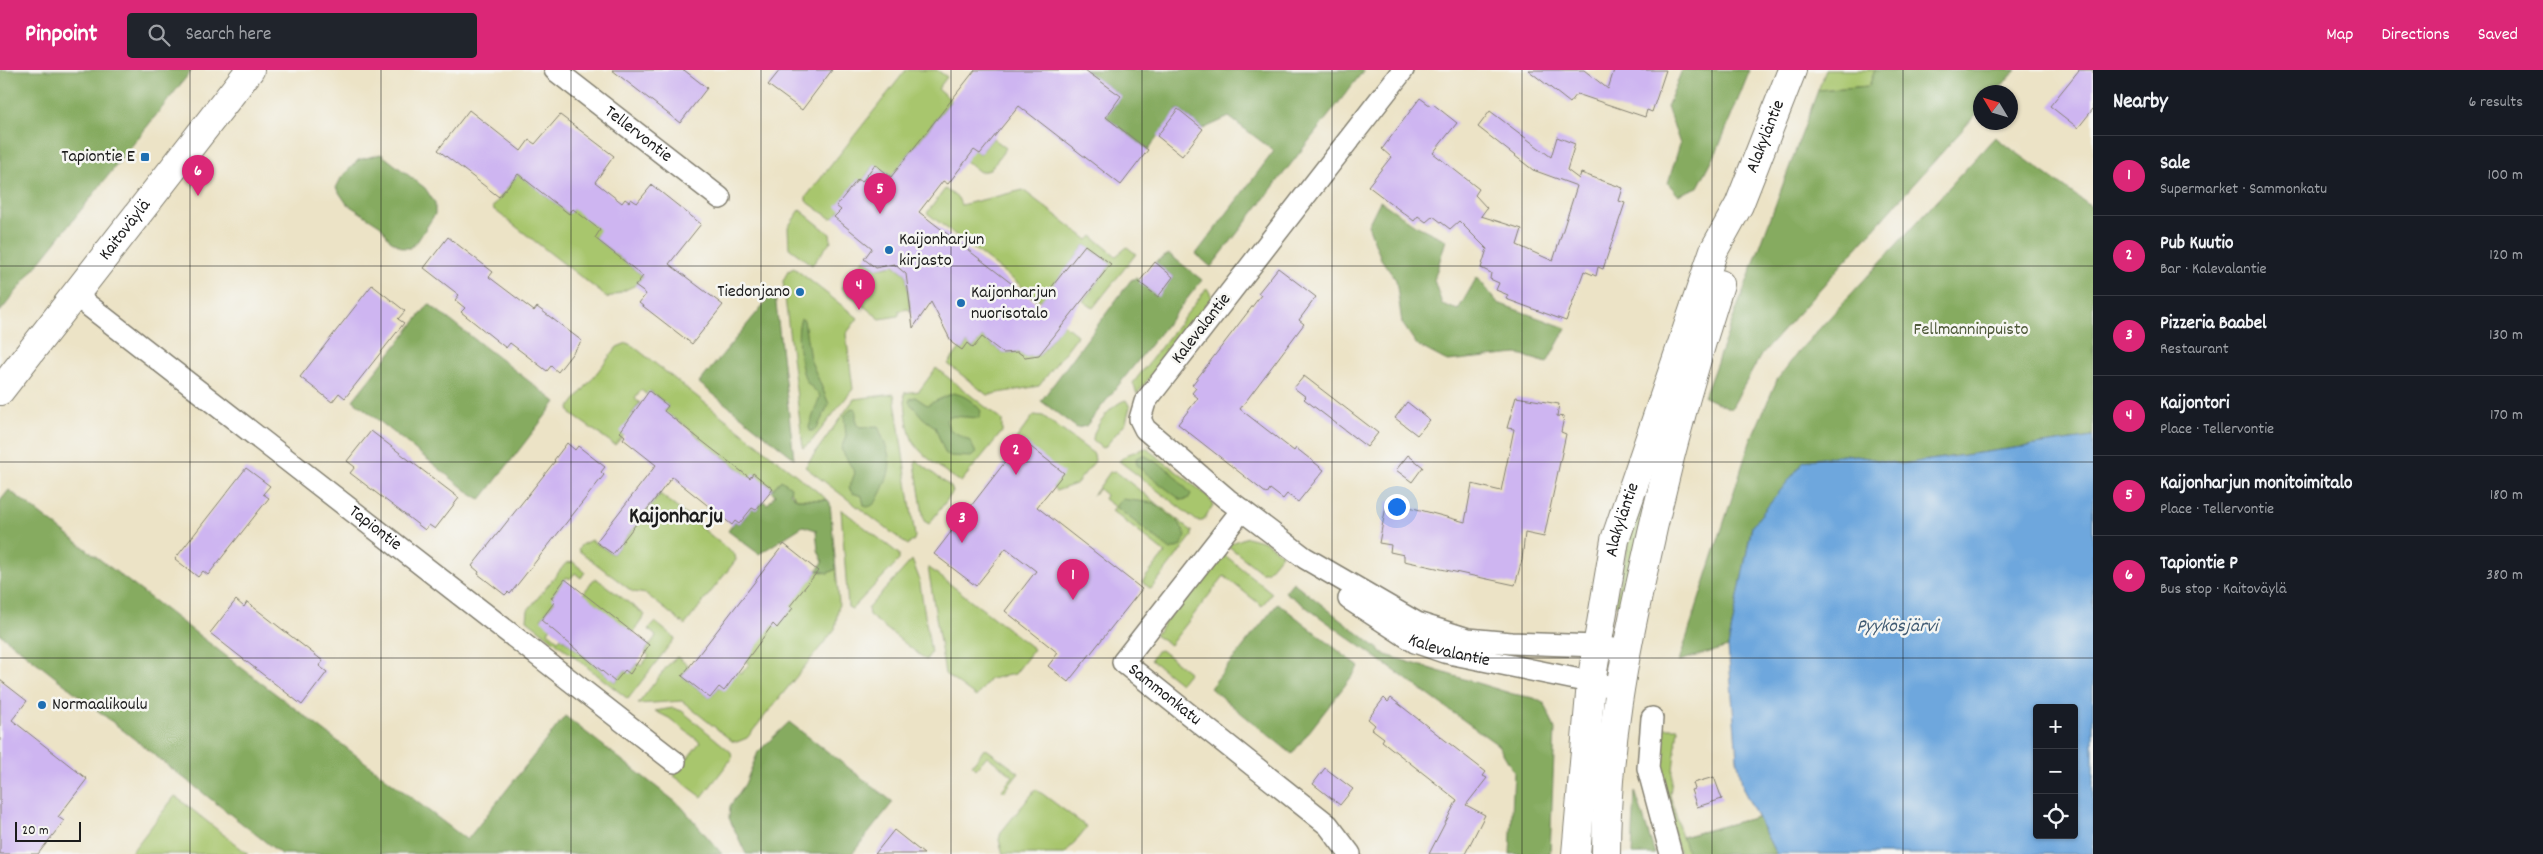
<!DOCTYPE html>
<meta charset="utf-8">
<style>
:root{--surface:#171b24;--page:#20242c;--text:#f1f3f6;--muted:#9ea1a6;--line:#363941;--accent:#db2777}
body{margin:0;font-family:Dekko,sans-serif;background:var(--page);color:var(--text)}
.controls{position:absolute;right:15px;bottom:15px;display:grid;overflow:hidden;border-radius:5px;box-shadow:0 1px 4px #0004}
.controls button{width:45px;height:45px;display:grid;place-items:center;padding:0;border:0;border-bottom:1px solid var(--line);background:var(--surface);color:var(--text);font:25px sans-serif}
.compass{position:absolute;left:1973px;top:15px;width:45px;height:45px;border-radius:50%;background:var(--surface);box-shadow:0 1px 4px #0004;rotate:308deg}
.scale{position:absolute;left:15px;bottom:12px;width:66px;box-sizing:border-box;padding-left:5px;border:2px solid #1c1c1c;border-top:0;font-size:14px;line-height:18px;white-space:nowrap;color:#1c1c1c;-webkit-text-stroke:4px #f6f6f2;paint-order:stroke}
.you{position:absolute;left:1396px;top:436px;width:18px;height:18px;margin:-12px;border:4px solid #fff;border-radius:50%;background:#1a73e8;box-shadow:0 0 0 8px #1a73e833}
.badge{display:grid;place-items:center;width:32px;height:32px;border-radius:50%;background:var(--accent);color:#fff;font-size:16px;font-weight:700}
.pin{position:absolute;translate:-50% -41px;filter:drop-shadow(0 1px 2px #0008)}
.pin::after{content:'';position:absolute;top:26px;width:18px;height:15px;background:inherit;clip-path:polygon(0 0,100% 0,50% 100%)}
.list{margin:0;padding:0;list-style:none}
h2{display:flex;justify-content:space-between;align-items:center;height:65px;margin:0;padding:0 20px;font-size:21px}
h2 small{font-size:16px;font-weight:400;color:var(--muted)}
.list li{display:grid;grid-template-columns:32px 1fr auto;gap:15px;align-items:center;box-sizing:border-box;height:80px;padding:0 20px;border-top:1px solid var(--line)}
.list b{display:block;font-size:19px;white-space:nowrap}
.list p{margin:0;font-size:16px;white-space:nowrap;color:var(--muted)}
.list em{font-size:16px;font-style:normal;color:var(--muted)}
.icon{flex:none;width:28px;height:28px;fill:none;stroke:currentColor;stroke-width:2;stroke-linecap:round;stroke-linejoin:round}
.map{position:relative;flex:none;width:2093px;height:784px;overflow:hidden}
header{display:flex;align-items:center;gap:30px;box-sizing:border-box;height:70px;padding:0 25px;background:var(--accent);color:#fff}
header strong{font-size:24px}
nav{display:flex;gap:28px;margin-inline-start:auto;font-size:18px}
.search{width:350px;height:45px;background:var(--page);display:flex;align-items:center;gap:12px;box-sizing:border-box;padding:0 18px;border-radius:5px;color:var(--muted);font-size:19px}
main{display:flex}
aside{flex:1;background:var(--surface)}
.map>svg:first-child{display:block}
</style>
<header>
<strong>Pinpoint</strong>
<div class="search"><svg class="icon" aria-label="search" viewBox="0 0 24 24"><circle cx="10" cy="10" r="6"/><path d="M15 15l6 6"/></svg>Search here</div>
<nav><a>Map</a><a>Directions</a><a>Saved</a></nav>
</header>
<main>
<div class="map">
<svg width="2093" height="784" viewBox="0 0 2093 784">
<rect width="100%" height="100%" fill="#f6f6f2"/>
<filter id="ink" filterUnits="userSpaceOnUse"><feTurbulence type="fractalNoise" baseFrequency=".02" numOctaves="2"/><feDisplacementMap in="SourceGraphic" scale="10" xChannelSelector="R" yChannelSelector="G"/><feConvolveMatrix kernelMatrix="1 2 1 2 8 2 1 2 1" color-interpolation-filters="sRGB"/></filter>
<filter id="wash" filterUnits="userSpaceOnUse"><feTurbulence type="fractalNoise" baseFrequency=".0096" numOctaves="4" result="noise"/><feDisplacementMap in="SourceGraphic" scale="20" xChannelSelector="R" yChannelSelector="G"/><feGaussianBlur stdDeviation="1.12" result="paint"/><feColorMatrix in="noise" values="0 0 0 0 0 0 0 0 0 0 0 0 0 0 0 0 0 1.4 0 .05"/><feComposite in="paint" operator="in"/></filter>
<g filter="url(#wash)">
<rect width="100%" height="100%" fill="#ece3c6"/>
<path fill="#a8c66d" stroke="#627144" d="M906,0H937L947,7L938,19L951,30L891,107L874,94L862,112L858,109L837,136L841,139L835,147L830,148L806,131V127Z
M1826,0H1875L1869,16L1818,20Z
M993,68L1006,78L990,100L980,102L961,88L970,77L980,84Z
M518,104L569,144L577,134C581,149 590,152 605,155L595,168L643,206L636,215L608,228L492,138Z
M945,119L958,128L961,135L1023,120L1088,170L1092,166L1116,186L1127,177L1136,184L1093,238L1083,231L1111,194L1085,175L1041,231L927,143Z
M800,140L830,164L831,171L812,195L789,178L788,157Z
M864,189L876,198L894,195L906,204L911,242L908,239L898,241L900,243L898,246L880,249L841,218Z
M794,198L858,248L846,264L853,319L811,372L803,378L783,211L788,201Z
M1207,218L1212,227L1137,324L1133,313Z
M1063,254L1077,265L1075,269L1039,316L987,325L948,294L960,278L962,280L967,273L973,278L982,267L1003,283L1018,282L1025,287L1040,285Z
M627,273L633,276L828,430L797,429L781,410L773,419L754,404L747,412L743,402L711,378L708,381C700,365 679,348 662,344L668,336L650,321L647,325L641,320L635,329L640,333L632,344L638,349L615,375L571,344L569,338L617,277Z
M936,298L1002,350V362L961,412C948,404 917,383 912,369C906,355 906,337 904,323L919,321Z
M894,324L915,466L914,470L908,475L805,397L854,329Z
M1126,330L1130,337L1126,352L1105,377L1102,378L1093,371C1092,357 1113,333 1126,330Z
M1034,345L1043,346L1094,384L1095,391L1076,414L1056,421L1022,370L1013,381L1009,378Z
M1659,373L1622,537L1614,534L1634,451Z
M1146,378L1208,426L1213,435L1203,451H1197L1119,391L1128,384Z
M917,391L951,417L953,422L929,454L924,451L915,394Z
M1115,401L1192,461V466L1151,519L1142,512L1165,483L1112,441L1115,437L1104,429L1106,425L1099,419L1093,426L1110,402Z
M660,424L735,485L736,490L685,555L646,524L633,522L578,480L581,475L591,470L613,484Z
M841,439L899,484V490L852,539L848,537Z
M1247,467L1266,472L1282,484L1267,502H1261L1227,475Z
M1221,482L1272,523L1262,536L1224,506L1170,575L1155,565Z
M912,490L919,508L931,583L926,590L869,545L868,538Z
M573,492L585,502L581,508L575,503L570,509L567,507L552,527L555,531L541,549L551,557L548,562L558,570L561,567L615,612L625,600L630,603L638,593L641,596L649,586L645,582L656,566L648,559L655,552L675,568L628,629L527,550L528,540L566,493Z
M928,497L1034,579L1015,604L990,609L976,627L945,604Z
M836,499L839,533L835,559L747,668L737,672L732,671L682,631L638,634L668,595L677,587L689,596L682,606L710,628L719,617L724,620L736,600L741,604L749,594L744,590L773,554L777,558L792,538L788,534L818,501L828,503Z
M594,509H597L645,545L633,563L580,528Z
M1161,580L1189,602L1180,613L1151,590L1157,581Z
M673,638L682,641L731,682L732,688L702,727L674,706L700,672L669,648L655,641Z
M1658,658H1678L1670,725L1682,767L1757,747L1776,784H1680L1657,707Z
M985,678L1019,703L1004,722L1002,720L1013,706L987,686L976,699L972,695Z
M1036,719L1087,757L1065,784H1003L999,770L1001,762Z
M175,726L248,784H130Z"/>
<path fill="#86ab60" stroke="#51643e" d="M0,0H192L0,242Z
M1085,0H1364L1211,197L1196,184L1274,81L1229,47L1203,59L1178,39L1148,80L1106,47L1121,26Z
M1682,0H1750L1718,79L1698,117L1678,125L1668,113L1680,74L1667,37Z
M1875,0H2016L1996,22H1980V40L1761,285L1731,339L1704,327L1818,20L1869,16Z
M1995,67L2093,138V367L1901,394L1845,384L1752,456L1728,577L1679,591L1750,372L1777,310L1798,282Z
M381,84L425,118L435,133V144L417,172L410,178H403L390,170L381,156L347,134L336,118L341,108L358,90Z
M1380,131L1415,155L1446,170L1434,210L1442,234L1458,240L1477,207L1498,233L1566,258L1547,293L1517,284L1447,291L1417,275L1402,253L1396,210L1381,189L1368,155Z
M1169,184L1202,210L1086,356L1077,358L1041,331L1131,210L1136,208L1158,226L1173,207L1155,192Z
M773,223L775,225L794,388L699,313Z
M429,234L556,332L483,427L480,429L472,425L353,330Z
M801,249L804,250L810,289L829,334L818,356L813,361H810L809,357L820,326C817,321 810,317 807,312C800,301 795,260 801,249Z
M953,323C965,325 974,332 981,341L979,348L950,346L946,350L949,359L970,371L976,383L971,387L950,386L945,383L935,357L923,348L909,332L910,329L915,327L927,335Z
M852,338L856,339V354L860,357L878,356C890,388 896,392 880,424C877,430 875,436 867,437L864,435L862,426L852,423L849,418L855,403L841,379L846,366L844,346Z
M1144,385L1169,400L1191,424L1188,429L1181,430L1137,396L1136,388Z
M781,410L791,417L790,423L797,429L828,430L830,433L836,499L828,503L817,500L823,492L818,480L816,460L803,456L759,484L728,461L735,451L739,454L746,446L748,435L756,440L763,431L768,434L775,425L771,421Z
M9,420L467,770L565,646L681,736L722,784H281L0,564V431Z
M1122,429L1154,433L1180,454L1186,466L1181,476L1171,480L1116,437L1118,432Z
M1293,512L1386,585L1513,624L1534,628L1545,634L1555,659L1550,784H1510L1514,702L1498,675L1285,522Z
M1278,533L1359,597L1292,684L1210,618Z
M789,652L893,732L852,784H746L729,748L730,736L745,714L758,682Z
M1635,721L1655,784H1632Z
M1757,747L1776,784H1688L1682,767Z"/>
<path fill="#6ea7dd" stroke="#45627c" fill-rule="evenodd" d="M2093,367V784H1776L1743,719L1737,688L1728,577L1752,456L1804,391L1845,384L1901,394ZM2037,638H2074V765H2037Z"/>
<g id="blocks">
<path fill="#ceb5f1" d="M612,0H684L707,18L680,53Z
M780,0H832L802,40L768,15Z
M975,0H1085L1121,26L1106,47L1148,80L1121,115L1019,36L980,84L974,80L948,114L943,111L919,142L1038,234L1085,175L1111,194L1039,285L1025,287L1018,282L1003,283L982,267L973,278L967,273L962,280L952,273L931,232L913,258L906,204L894,194L876,198L864,189L872,178L834,147L841,140L836,136L858,109L862,112L875,94L891,107Z
M1528,0H1584L1608,19L1614,0H1666L1652,42L1647,40L1645,47L1577,24L1570,33Z
M2079,0H2093V39L2078,58L2050,36Z
M1420,28L1431,36L1433,34L1457,53L1433,83L1479,119L1475,125L1487,138L1481,146L1522,159L1517,175L1553,191L1577,116L1533,100L1478,57L1490,41L1551,87L1557,67L1575,74L1567,100L1579,109L1581,103L1623,118L1619,131L1625,133L1603,199L1598,197L1596,206L1584,201L1566,251L1506,229L1508,225L1496,220L1499,213L1490,209L1491,203L1481,198L1487,179L1459,151L1450,159L1433,146L1426,152L1418,146L1414,151L1368,116L1391,87L1382,79Z
M1178,39L1203,59L1182,86L1157,66Z
M469,40L521,81L529,70L535,74L560,45L614,86L595,112L622,133L625,129L629,132L631,129L637,133L652,115L701,154L669,194L723,235L692,274L639,233L646,224L635,216L643,206L595,168L600,160L573,139L569,144L518,104L499,127L438,80Z
M448,167L493,202L489,207L534,241L537,237L582,271L558,302L551,296L547,301L510,273L506,278L461,242L465,238L455,230L459,225L424,198Z
M1155,192L1173,207L1158,227L1139,212Z
M1278,198L1316,227L1299,250L1304,254L1240,339L1294,381L1296,378L1324,400L1298,432L1287,424L1283,429L1270,419L1267,424L1178,354L1198,328L1192,323L1196,318L1192,315L1261,225L1258,223Z
M372,215L405,241L398,249L404,253L345,328L339,323L332,332L300,307Z
M1304,306L1378,363L1367,377L1304,329L1306,327L1294,318Z
M649,321L668,336L664,341L711,378L750,408L753,403L773,419L756,440L752,438L739,454L735,451L732,455L672,407L613,484L596,472L656,395L623,369L625,366L620,362Z
M1516,327L1559,334L1557,346L1564,347L1561,362L1566,364L1544,467L1525,463L1522,490L1515,515L1404,491V485L1390,482L1391,475L1379,473L1387,431L1465,452L1472,414L1501,421L1514,359L1507,358Z
M1407,332L1430,350L1417,365L1395,348Z
M371,361L459,428L435,459L429,455L425,460L350,403L355,397L347,391Z
M1022,370L1064,403L1037,437L1142,519L1068,612L1048,596L1058,583L1005,541L1036,501L1006,478L976,516L934,484Z
M567,373L575,380L578,376L605,397L601,402L604,405L510,524L508,522L505,525L478,504L479,502L472,496L555,391L554,390Z
M1408,385L1423,397L1412,412L1396,400Z
M246,398L270,416L263,424L269,428L208,505L203,501L198,507L175,489Z
M784,474L818,501L790,536L793,538L777,558L773,554L724,621L719,617L710,628L682,606Z
M565,509L649,575L630,604L625,600L615,612L541,550L555,531L551,528Z
M236,530L244,537L247,532L323,591L319,596L327,602L302,635L210,563Z
M0,610L27,631L12,650L87,709L58,747L64,751L38,784H0Z
M1384,628L1388,632L1391,628L1486,702L1483,706L1487,708L1466,735L1485,745L1465,784H1429L1457,730L1382,671L1384,668L1372,659L1375,655L1368,649Z
M1325,698L1353,719L1340,735L1313,714Z
M1714,707L1722,729L1697,737L1691,720L1695,719L1693,713Z
M894,760L924,784H875Z"/>
</g>
</g>
<g filter="url(#ink)">
<use href="#blocks" fill-opacity="0" stroke="#848071" stroke-width="1"/>
<g fill="none" stroke-linecap="round" stroke-linejoin="round">
<g stroke="#848071" stroke-width="24">
<g id="street">
<path id="s1" d="M555,0L720,128"/>
<path d="M1403,0L1145,332L1140,349L1145,359L1227,429L1305,488L1417,553L1468,569L1511,573L1597,576L1625,581"/>
<path id="s2" d="M75,225L675,692"/>
<path id="s3" d="M1242,440L1123,592L1328,755L1350,784"/>
<path id="s4" d="M1349,529L1415,572L1444,582L1619,618"/>
<path d="M1652,648L1648,698L1671,784"/>
</g>
</g>
<g stroke="#848071" stroke-width="30">
<g id="secondary">
<path id="s5" d="M0,321L250,0"/>
<path id="s6" d="M1576,784L1591,613L1615,470L1714,180L1739,135L1792,0"/>
<path d="M1606,784C1606,681 1624,584 1647,485C1667,393 1691,304 1720,214"/>
</g>
</g>
<use href="#street" stroke="#fff" stroke-width="21"/>
<use href="#secondary" stroke="#fff" stroke-width="28"/>
</g>
</g>
<path fill="none" stroke="#1c1c1c" stroke-width="1" stroke-opacity="0.55" d="M190,0V784M381,0V784M571,0V784M761,0V784M951,0V784M1142,0V784M1332,0V784M1522,0V784M1712,0V784M1903,0V784M0,196H2093M0,392H2093M0,588H2093"/>
<g fill="#1f6fb2" stroke="#f6f6f2" stroke-width="2">
<rect x="140" y="82" width="10" height="10" rx="2.5"/>
<circle cx="889" cy="180" r="5"/>
<circle cx="800" cy="222" r="5"/>
<circle cx="961" cy="233" r="5"/>
<circle cx="42" cy="635" r="5"/>
</g>
<g text-anchor="middle" dominant-baseline="central" stroke-width="5" stroke-linejoin="round" paint-order="stroke">
<g font-size="18" fill="#1c1c1c" stroke="#f6f6f2">
<text stroke="none"><textPath href="#s1" startOffset="105">Tellervontie</textPath></text>
<text stroke="none"><textPath href="#s6" startOffset="748">Alakyläntie</textPath></text>
<text stroke="none"><textPath href="#s5" startOffset="204">Kaitoväylä</textPath></text>
<text transform="translate(1202 259) rotate(-52)">Kalevalantie</text>
<text stroke="none"><textPath href="#s6" startOffset="338">Alakyläntie</textPath></text>
<text stroke="none"><textPath href="#s2" startOffset="380">Tapiontie</textPath></text>
<text stroke="none"><textPath href="#s4" startOffset="114">Kalevalantie</textPath></text>
<text stroke="none"><textPath href="#s3" startOffset="246">Sammonkatu</textPath></text>
</g>
<g font-size="18" fill="#1c1c1c" stroke="#f6f6f2" text-anchor="start">
<text x="135" y="87" text-anchor="end">Tapiontie E</text>
<text x="899" y="170">Kaijonharjun<tspan x="899" dy="21">kirjasto</tspan></text>
<text x="790" y="222" text-anchor="end">Tiedonjano</text>
<text x="971" y="223">Kaijonharjun<tspan x="971" dy="21">nuorisotalo</tspan></text>
<text x="52" y="635">Normaalikoulu</text>
</g>
<g font-size="18" fill="#4d5838" stroke="#f6f6f2">
<text x="1971" y="260">Fellmanninpuisto</text>
</g>
<g font-size="19" font-style="italic" fill="#415b73" stroke="#f6f6f2">
<text x="1897" y="557">Pyykösjärvi</text>
</g>
<g font-size="22" font-weight="bold" fill="#1c1c1c" stroke="#f6f6f2">
<text x="676" y="447">Kaijonharju</text>
</g>
</g>
</svg>
<div class="controls">
<button>+</button>
<button>−</button>
<button><svg class="icon" aria-label="locate" viewBox="0 0 24 24"><circle cx="12" cy="12" r="6"/><path d="M12 2v4M12 18v4M2 12h4M18 12h4"/></svg></button>
</div>
<svg class="compass" viewBox="-18 -18 36 36"><path d="M0-13l5 13h-10z" fill="#e53935"/><path d="M0 13l5-13h-10z" fill="#9ea1a6"/></svg>
<div class="scale">20 m</div>
<div class="you"></div>
<div class="pin badge" style="left:1073px;top:530px">1</div>
<div class="pin badge" style="left:1016px;top:405px">2</div>
<div class="pin badge" style="left:962px;top:473px">3</div>
<div class="pin badge" style="left:859px;top:240px">4</div>
<div class="pin badge" style="left:880px;top:144px">5</div>
<div class="pin badge" style="left:198px;top:126px">6</div>
</div>
<aside>
<h2>Nearby<small>6 results</small></h2>
<ul class="list">
<li><span class="badge">1</span><div><b>Sale</b><p>Supermarket · Sammonkatu</p></div><em>100 m</em></li>
<li><span class="badge">2</span><div><b>Pub Kuutio</b><p>Bar · Kalevalantie</p></div><em>120 m</em></li>
<li><span class="badge">3</span><div><b>Pizzeria Baabel</b><p>Restaurant</p></div><em>130 m</em></li>
<li><span class="badge">4</span><div><b>Kaijontori</b><p>Place · Tellervontie</p></div><em>170 m</em></li>
<li><span class="badge">5</span><div><b>Kaijonharjun monitoimitalo</b><p>Place · Tellervontie</p></div><em>180 m</em></li>
<li><span class="badge">6</span><div><b>Tapiontie P</b><p>Bus stop · Kaitoväylä</p></div><em>380 m</em></li>
</ul>
</aside>
</main>
